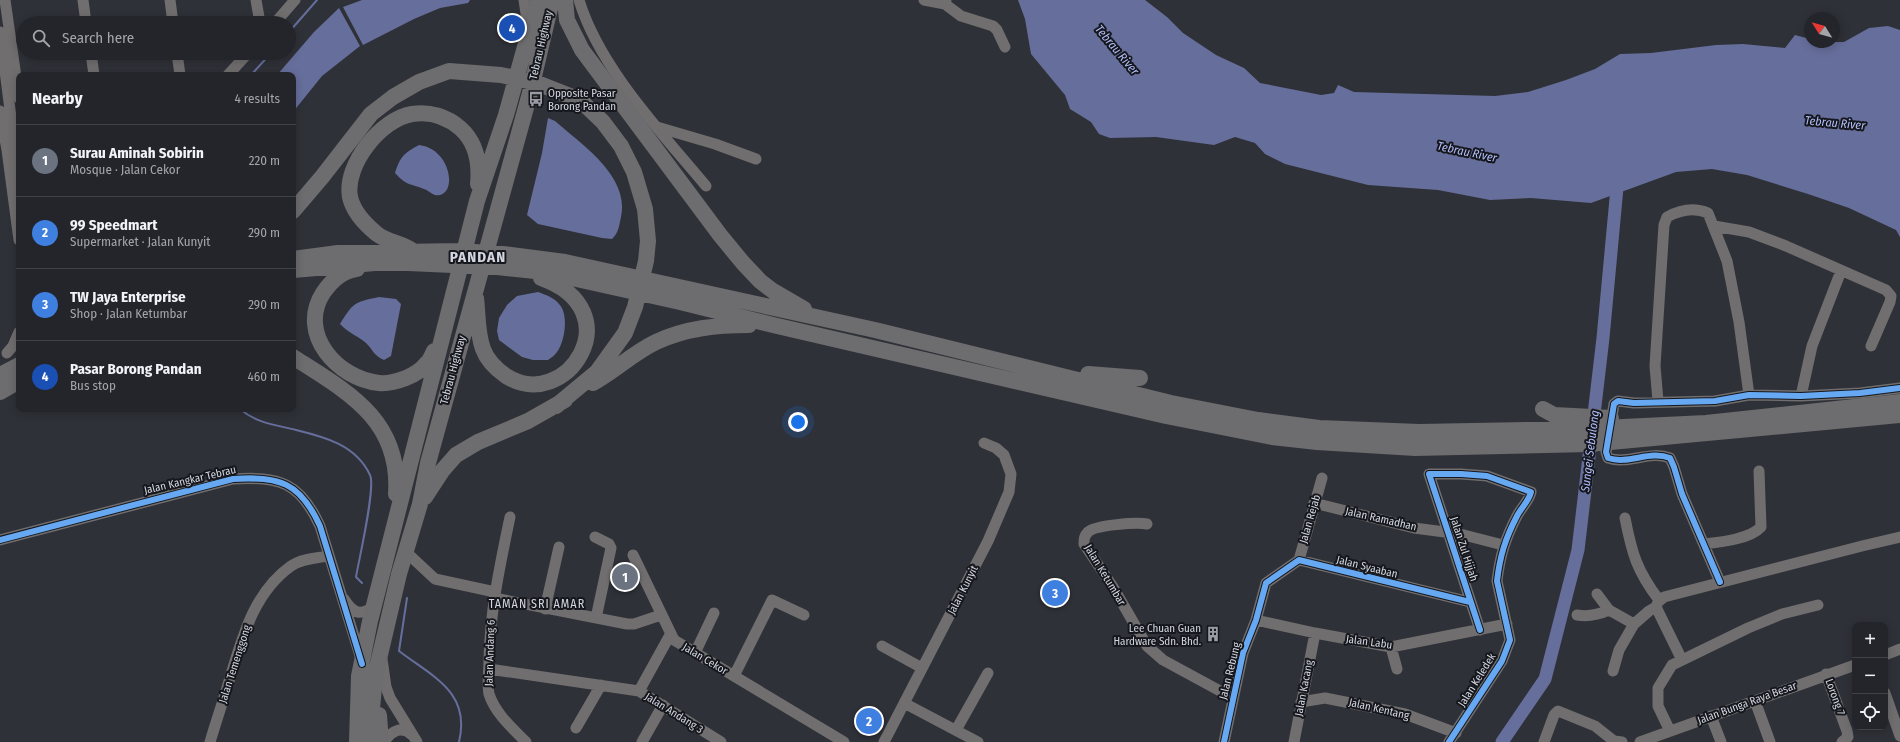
<!DOCTYPE html>
<meta charset="utf-8">
<style>
:root{--surface:#23252a;--page:#2b2d32;--text:#f1f3f6;--muted:#a3a5a8;--line:#404247;--accent:#9a9ca5}
body{margin:0;font-family:"Fira Sans Condensed",sans-serif;background:var(--page);color:var(--text)}
.controls{position:absolute;right:12px;bottom:12px;display:grid;overflow:hidden;border-radius:8px;box-shadow:0 2px 10px #0003}
.controls button{width:36px;height:36px;display:grid;place-items:center;padding:0;border:0;border-bottom:1px solid var(--line);background:var(--surface);color:var(--text);font:20px sans-serif}
.compass{position:absolute;left:1804px;top:12px;width:36px;height:36px;border-radius:50%;background:var(--surface);box-shadow:0 2px 10px #0003;rotate:307deg}
.you{position:absolute;left:798px;top:422px;width:14px;height:14px;margin:-10px;border:3px solid #fff;border-radius:50%;background:#1a73e8;box-shadow:0 0 0 6px #1a73e833}
.badge{display:grid;place-items:center;width:26px;height:26px;border-radius:50%;background:var(--accent);color:#fff;font-size:13px;font-weight:700}
.pin{position:absolute;translate:-50% -50%;border:2px solid #fff;box-shadow:0 1px 4px #0006}
.list{margin:0;padding:0;list-style:none}
h2{display:flex;justify-content:space-between;align-items:center;height:52px;margin:0;padding:0 16px;font-size:17px}
h2 small{font-size:13px;font-weight:400;color:var(--muted)}
.list li{display:grid;grid-template-columns:26px 1fr auto;gap:12px;align-items:center;box-sizing:border-box;height:72px;padding:0 16px;border-top:1px solid var(--line)}
.list b{display:block;font-size:15px;white-space:nowrap}
.list p{margin:0;font-size:13px;white-space:nowrap;color:var(--muted)}
.list em{font-size:13px;font-style:normal;color:var(--muted)}
.icon{flex:none;width:22px;height:22px;fill:none;stroke:currentColor;stroke-width:2;stroke-linecap:round;stroke-linejoin:round}
.map{position:relative;flex:none;width:1900px;height:742px;overflow:hidden}
.search{position:absolute;background:var(--surface);box-shadow:0 2px 10px #0003;left:16px;top:16px;width:280px;height:44px;display:flex;align-items:center;gap:10px;box-sizing:border-box;padding:0 14px;border-radius:22px;color:var(--muted);font-size:15px}
.panel{position:absolute;background:var(--surface);box-shadow:0 2px 10px #0003;left:16px;top:72px;width:280px;height:340px;border-radius:8px}
.map>svg:first-child{display:block}
</style>
<div class="map">
<svg width="1900" height="742" viewBox="0 0 1900 742">
<rect width="100%" height="100%" fill="#2f3138"/>
<path fill="#666e9b" d="M362,0H470L468,3L440,8L414,19L363,45L343,7Z
M1018,0H1145L1167,17L1183,33L1216,55L1244,68L1260,83L1321,95L1334,93L1338,85L1354,92L1495,96L1528,92L1566,80L1595,69L1620,54L1651,53L1716,45L1743,44L1785,48L1795,35L1810,39V42H1844L1869,28L1888,26L1900,30V237L1896,230L1849,208L1808,194L1747,175L1712,169L1676,172L1591,203L1531,198L1490,200L1438,190L1368,185L1285,164L1265,154L1255,143L1235,137L1214,145L1156,137L1110,138L1099,134L1091,122L1070,109L1065,95L1031,54L1025,19Z
M339,8L360,46L322,76L293,112V75H277L314,32Z
M548,118L555,121C581,144 630,176 621,217C619,226 619,232 612,239L602,238L538,224L527,215L542,153Z
M419,145C453,149 458,199 435,195C431,194 428,190 424,189C409,183 407,186 395,173C400,157 404,153 419,145Z
M538,292C546,295 553,297 559,304C569,314 565,341 557,352C555,355 551,358 548,360H533L522,357L499,340L497,331L499,318L507,305L517,296Z
M379,297L396,299L401,304L391,356L384,360C373,355 374,351 366,343C358,336 348,333 340,324C353,303 354,302 379,297Z"/>
<g fill="none" stroke-linecap="round" stroke-linejoin="round">
<path stroke="#666e9b" stroke-width="2" d="M289,32L317,0
M251,75L271,53
M240,409C256,423 276,425 296,430C325,437 356,445 370,475C376,487 359,559 356,577L362,583
M407,598L399,651C433,677 471,692 459,742"/>
<path stroke="#666e9b" stroke-width="13" d="M1502,742L1545,679L1578,550L1603,338L1618,177"/>
<path stroke="#706e6e" stroke-width="11" d="M5,0L19,98
M83,0L86,23
M170,0L173,23
M256,0L260,23
M524,0L528,27
M579,0C599,67 661,132 706,186
M924,0L945,4L946,0
M945,4L961,16L993,26L997,30L1005,47
M275,23L295,0
M0,32L19,180
M91,53L94,75
M177,53L180,75
M228,75L248,53
M0,111L7,150L19,240
M657,127L715,144L756,159
M1714,226L1749,232L1786,246L1886,290L1891,296L1890,302L1871,346
M7,353L13,346L19,332
M1801,396L1812,346L1841,271
M1658,401L1655,366L1664,225L1667,217C1680,210 1694,207 1708,213L1727,261L1739,322L1749,395
M1314,503L1414,528L1460,534L1503,545
M510,517C500,565 490,611 489,660C489,670 487,684 489,694C495,713 512,728 526,742
M1625,518C1632,554 1637,571 1659,600
M1147,524C1137,522 1095,525 1088,532C1084,536 1084,539 1084,544L1113,587L1147,646L1163,660L1233,698
M595,537L609,544L611,548L596,618
M0,540L233,479C279,476 300,482 320,526L361,659
M1704,544C1721,542 1750,539 1761,527L1759,471
M406,552L435,579L495,592
M633,555L674,640L844,742
M1299,560L1322,478
M1720,582L1682,494L1674,467L1670,458C1649,450 1629,465 1608,458L1606,452L1614,404L1618,401L1634,403L1715,401L1749,395L1801,396L1860,393L1900,388
M1597,594L1609,610L1634,624L1649,611L1656,607
M494,598L627,624H634L661,615
M344,599C353,613 360,617 374,606
M545,609L559,547
M1577,615C1589,617 1598,615 1609,610
M1256,620L1315,633L1391,647L1507,624
M882,646L922,668
M1391,647L1397,669
M695,653L714,613
M1885,655L1900,649
M382,659L386,687L390,698L417,742
M1682,660L1656,607L1658,602L1664,597L1862,546L1900,537
M489,669L639,691L721,742
M1613,671L1619,650L1634,624
M1826,674L1847,731L1848,737L1842,742
M734,676L772,600L804,615
M639,691L670,635
M1885,693L1900,736
M1755,701L1770,742
M1301,702L1325,698L1405,714L1456,733
M904,703L978,742
M1711,716L1721,742
M576,728L601,685
M956,730L988,673
M1670,731L1658,706V688L1672,665L1748,628L1782,614L1818,605
M210,742C216,722 223,701 229,681C242,639 253,593 291,566C301,559 316,558 329,556
M384,742C391,731 402,725 412,735
M642,742L663,705
M884,742L988,541L1009,492L1011,474L1004,455L996,448L984,443
M1224,742L1243,653L1256,620L1266,583L1299,560L1470,602
M1294,742L1315,633
M1449,742L1502,661L1510,640L1497,581C1500,556 1505,539 1517,516C1521,508 1529,501 1531,492L1487,476L1461,474H1429L1480,630
M1544,742L1554,715L1558,711L1595,726L1614,741L1622,742
M1640,742L1855,665"/>
<path stroke="#6d6c6e" stroke-width="16" d="M565,0L567,20L582,50L720,235L743,263L760,281L773,291L804,309
M293,211L322,177L371,114L393,97L419,82L449,71L501,75L537,83L580,100L603,122L621,146L634,172L645,209L648,241L646,261L635,307L625,333L597,372L556,406
M410,249C399,243 386,241 377,234C366,225 353,211 350,197C344,165 381,119 412,114C430,111 447,117 460,128C476,142 480,163 478,184
M293,259L338,253L460,251L503,254L565,262L875,330L1171,403L1258,420L1319,428L1419,432L1582,429L1706,423L1900,402
M357,269C341,272 332,280 323,293C297,334 338,379 379,383C388,384 398,381 406,378C413,375 421,371 426,364C430,361 432,355 434,351
M293,270L375,263H408L497,267L545,272L680,302L773,325L1166,416L1272,437L1317,442L1415,448L1589,444L1900,415
M476,298C478,314 477,333 483,349C487,360 496,369 506,376C566,414 634,311 541,278
M293,357C348,392 401,420 396,494
M1088,374L1140,378
M0,375L19,365
M593,383C615,371 633,353 656,342C686,328 717,325 749,325
M0,392L19,381
M1543,409L1554,415L1611,418
M425,497L442,471L456,455L478,442L528,421L565,400
M379,715L381,742
M357,742L359,676L370,621L477,201L506,115L538,0
M369,742L375,676L399,574L420,504L428,463L530,93L552,0"/>
<g stroke="#15171d" stroke-width="8">
<path id="cycleway" d="M0,540L233,479C279,476 300,482 320,526L362,664
M1720,582L1682,494L1674,467L1670,458C1649,450 1629,465 1608,458L1606,452L1614,404L1618,401L1634,403L1715,401L1749,395L1801,396L1860,393L1900,388
M1224,742L1243,653L1256,620L1266,583L1299,560L1470,602
M1449,742L1502,661L1510,640L1497,581C1500,556 1505,539 1517,516C1521,508 1529,501 1531,492L1487,476L1461,474H1429L1480,630"/>
</g>
<use href="#cycleway" stroke="#66a8f1" stroke-width="6"/>
</g>
<defs>
<g id="bus-bare" transform="scale(1.2)"><path d="M-5-6H5V4H4V6H2V4H-2V6H-4V4H-5ZM-3.5-4V0h7V-4ZM-3.5 1.2v1.5H-2V1.2ZM2 1.2v1.5H3.5V1.2Z" fill="#9a9ca5" stroke="#15171d" stroke-width="2.5" paint-order="stroke"/></g>
<g id="building-bare" transform="scale(1.2)"><path d="M-4-6H4V6H1V3H-1V6H-4ZM-2.5-4.3h1.7v1.8h-1.7ZM.8-4.3h1.7v1.8H.8ZM-2.5-1h1.7V.8h-1.7ZM.8-1h1.7V.8H.8Z" fill="#9a9ca5" stroke="#15171d" stroke-width="2.5" paint-order="stroke"/></g>
</defs>
<g fill-rule="evenodd">
<use href="#bus-bare" x="536" y="99"/>
<use href="#building-bare" x="1213" y="634"/>
</g>
<g text-anchor="middle" dominant-baseline="central" stroke-width="4" stroke-linejoin="round" paint-order="stroke">
<g font-size="11" fill="#d3d6df" stroke="#15171d">
<text transform="translate(541 45) rotate(-77)">Tebrau Highway</text>
<text transform="translate(453 370) rotate(-75)">Tebrau Highway</text>
<text transform="translate(190 480) rotate(-13)">Jalan Kangkar Tebrau</text>
<text transform="translate(1310 519) rotate(-74)">Jalan Rejab</text>
<text transform="translate(1381 519) rotate(13)">Jalan Ramadhan</text>
<text transform="translate(1464 549) rotate(72)">Jalan Zul Hijjah</text>
<text transform="translate(1367 567) rotate(14)">Jalan Syaaban</text>
<text transform="translate(1105 575) rotate(59)">Jalan Ketumbar</text>
<text transform="translate(963 590) rotate(-63)">Jalan Kunyit</text>
<text transform="translate(1369 642) rotate(8)">Jalan Labu</text>
<text transform="translate(490 653) rotate(-88)">Jalan Andang 6</text>
<text transform="translate(705 659) rotate(31)">Jalan Cekor</text>
<text transform="translate(235 664) rotate(-72)">Jalan Temenggong</text>
<text transform="translate(1230 671) rotate(-76)">Jalan Rebung</text>
<text transform="translate(1477 680) rotate(-58)">Jalan Keledek</text>
<text transform="translate(1304 688) rotate(-79)">Jalan Kacang</text>
<text transform="translate(1835 697) rotate(70)">Lorong 7</text>
<text transform="translate(1747 703) rotate(-20)">Jalan Bunga Raya Besar</text>
<text transform="translate(1379 709) rotate(13)">Jalan Kentang</text>
<text transform="translate(674 713) rotate(32)">Jalan Andang 3</text>
</g>
<g font-size="11" fill="#d3d6df" stroke="#15171d" text-anchor="start">
<text x="548" y="93">Opposite Pasar<tspan x="548" dy="13">Borong Pandan</tspan></text>
<text x="1201" y="628" text-anchor="end">Lee Chuan Guan<tspan x="1201" dy="13">Hardware Sdn. Bhd.</tspan></text>
</g>
<g font-size="12" font-style="italic" fill="#b2bef9" stroke="#15171d">
<text transform="translate(1117 50) rotate(50)">Tebrau River</text>
<text transform="translate(1835 123) rotate(5)">Tebrau River</text>
<text transform="translate(1467 152) rotate(12)">Tebrau River</text>
<text transform="translate(1590 451) rotate(-83)">Sungei Sebulong</text>
</g>
<g font-size="12" letter-spacing="1" fill="#d3d6df" stroke="#15171d">
<text x="537" y="604">TAMAN SRI AMAR</text>
</g>
<g font-size="15" font-weight="bold" letter-spacing="1" fill="#d3d6df" stroke="#15171d">
<text x="478" y="257">PANDAN</text>
</g>
</g>
</svg>
<div class="controls">
<button>+</button>
<button>−</button>
<button><svg class="icon" aria-label="locate" viewBox="0 0 24 24"><circle cx="12" cy="12" r="6"/><path d="M12 2v4M12 18v4M2 12h4M18 12h4"/></svg></button>
</div>
<svg class="compass" viewBox="-18 -18 36 36"><path d="M0-13l5 13h-10z" fill="#e53935"/><path d="M0 13l5-13h-10z" fill="#a3a5a8"/></svg>
<div class="you"></div>
<div class="pin badge" style="left:625px;top:577px;background:#6b7280">1</div>
<div class="pin badge" style="left:869px;top:721px;background:#3f7fe0">2</div>
<div class="pin badge" style="left:1055px;top:593px;background:#3f7fe0">3</div>
<div class="pin badge" style="left:512px;top:28px;background:#1a4fb4">4</div>
<div class="search"><svg class="icon" aria-label="search" viewBox="0 0 24 24"><circle cx="10" cy="10" r="6"/><path d="M15 15l6 6"/></svg>Search here</div>
<section class="panel">
<h2>Nearby<small>4 results</small></h2>
<ul class="list">
<li><span class="badge" style="background:#6b7280">1</span><div><b>Surau Aminah Sobirin</b><p>Mosque · Jalan Cekor</p></div><em>220 m</em></li>
<li><span class="badge" style="background:#3f7fe0">2</span><div><b>99 Speedmart</b><p>Supermarket · Jalan Kunyit</p></div><em>290 m</em></li>
<li><span class="badge" style="background:#3f7fe0">3</span><div><b>TW Jaya Enterprise</b><p>Shop · Jalan Ketumbar</p></div><em>290 m</em></li>
<li><span class="badge" style="background:#1a4fb4">4</span><div><b>Pasar Borong Pandan</b><p>Bus stop</p></div><em>460 m</em></li>
</ul>
</section>
</div>
